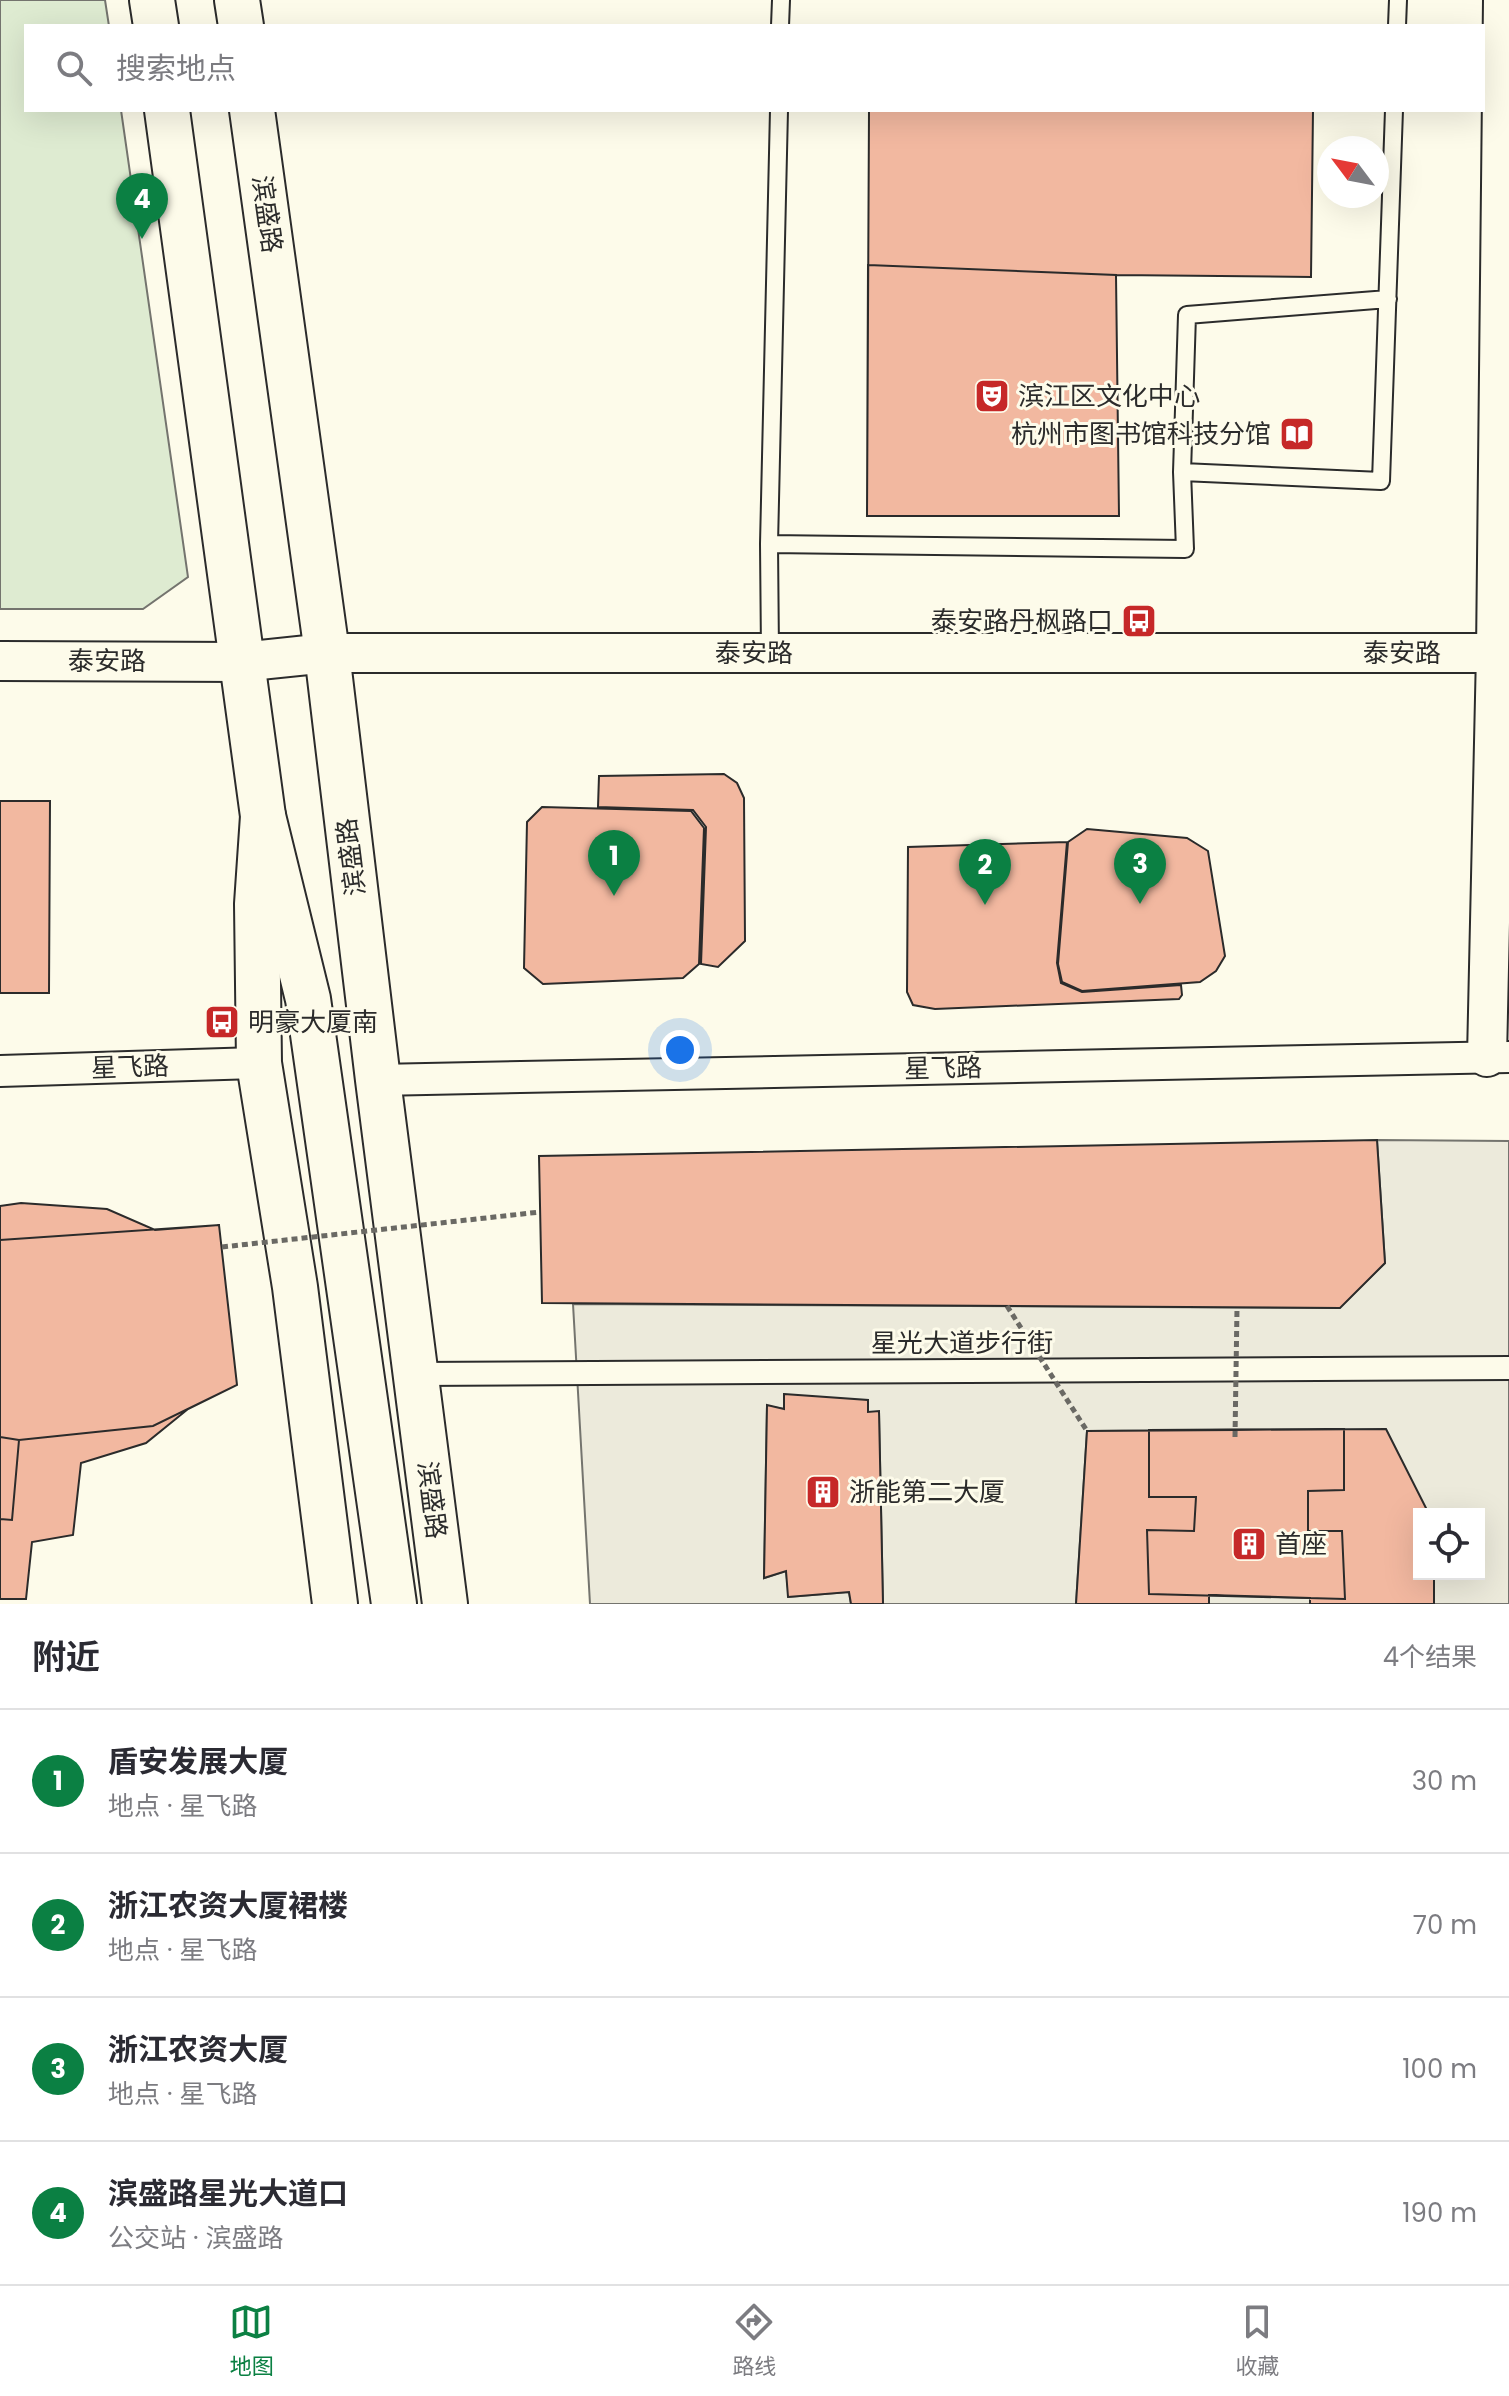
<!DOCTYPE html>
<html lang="zh">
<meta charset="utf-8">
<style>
:root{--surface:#fff;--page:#f2f2f3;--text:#2b2b33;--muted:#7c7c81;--line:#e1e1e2;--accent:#0b8043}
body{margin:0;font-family:Poppins,"Noto Sans SC",sans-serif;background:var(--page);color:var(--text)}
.controls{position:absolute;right:24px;bottom:24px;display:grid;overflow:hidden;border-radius:0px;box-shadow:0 8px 32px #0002}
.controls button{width:72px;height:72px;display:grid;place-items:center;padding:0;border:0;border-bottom:2px solid var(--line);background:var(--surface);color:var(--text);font:40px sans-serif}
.compass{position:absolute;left:1317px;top:136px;width:72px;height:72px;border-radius:50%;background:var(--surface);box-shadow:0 8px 32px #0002;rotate:302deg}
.you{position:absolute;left:680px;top:1050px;width:28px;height:28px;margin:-20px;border:6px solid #fff;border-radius:50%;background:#1a73e8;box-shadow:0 0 0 12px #1a73e833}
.badge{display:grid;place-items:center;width:52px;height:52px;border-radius:50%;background:var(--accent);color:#fff;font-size:26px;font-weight:700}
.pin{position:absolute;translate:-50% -66px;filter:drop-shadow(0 2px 4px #0008)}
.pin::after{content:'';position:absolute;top:42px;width:28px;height:24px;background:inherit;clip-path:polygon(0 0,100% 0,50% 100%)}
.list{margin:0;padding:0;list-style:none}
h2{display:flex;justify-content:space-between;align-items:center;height:104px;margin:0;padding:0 32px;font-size:34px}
h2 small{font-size:26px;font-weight:400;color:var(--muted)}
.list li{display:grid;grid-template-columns:52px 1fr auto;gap:24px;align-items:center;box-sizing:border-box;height:144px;padding:0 32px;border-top:2px solid var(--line)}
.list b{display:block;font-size:30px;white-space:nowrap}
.list p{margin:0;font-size:26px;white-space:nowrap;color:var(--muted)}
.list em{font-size:26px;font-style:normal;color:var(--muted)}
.icon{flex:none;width:44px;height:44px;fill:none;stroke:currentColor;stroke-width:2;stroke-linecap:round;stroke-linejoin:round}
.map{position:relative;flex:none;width:1509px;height:1604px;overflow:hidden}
.search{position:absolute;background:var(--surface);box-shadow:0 8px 32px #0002;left:24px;right:24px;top:24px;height:88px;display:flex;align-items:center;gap:20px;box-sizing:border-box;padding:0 28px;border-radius:0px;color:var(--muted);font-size:30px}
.sheet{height:680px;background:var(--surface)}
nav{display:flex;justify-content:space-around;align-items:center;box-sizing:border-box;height:112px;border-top:2px solid var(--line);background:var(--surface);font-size:22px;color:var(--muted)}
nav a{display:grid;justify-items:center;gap:4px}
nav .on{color:var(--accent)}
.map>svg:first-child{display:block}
</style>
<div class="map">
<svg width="1509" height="1604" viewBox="0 0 1509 1604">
<rect width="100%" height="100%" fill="#fdfbea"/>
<path fill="#deebd1" stroke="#74746e" stroke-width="2" d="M0,0H105L109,26H26V110H121L188,577L143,609H0Z"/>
<path fill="#eceadb" stroke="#74746e" stroke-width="2" d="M1377,1140L1509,1141V1604H1434V1574H1479V1514H1429L1344,1429L1087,1431L1076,1604H883L879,1412H868V1401L784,1409L767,1406L764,1578L786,1571L789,1597L849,1592L851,1604H590L573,1304L1339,1308L1385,1263Z
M1209,1595L1310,1598V1604H1209Z"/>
<path fill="#f2b8a0" stroke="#2b2b2b" stroke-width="2" d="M869,110H1313L1311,277L1116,275L1119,516H867Z
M868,265L1116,275L1119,516H867Z
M724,774L737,783L744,798L745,941L718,967L701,964L706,827L693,810L598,807L599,776Z
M0,801H50L49,993H0Z
M542,807L691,811L704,828L699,964L683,978L543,984L524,968L527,822Z
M1087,829L1187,838L1208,851L1225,956L1216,971L1200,982L1082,991L1062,982L1058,964L1068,842Z
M1067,842L1057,963L1061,983L1082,992L1181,985L1182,995L1179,999L935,1009L913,1005L907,992L908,847Z
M1377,1140L1385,1263L1340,1308L542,1303L539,1156Z
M21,1203L107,1209L155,1230L219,1225L237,1385L188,1409L146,1443L81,1463L73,1535L32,1542L26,1599H0V1206Z
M219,1225L237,1385L153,1426L19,1440L0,1437V1240Z
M784,1394L868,1400V1412L879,1411L883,1604H851L849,1592L788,1597L786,1571L764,1578L767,1405L784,1409Z
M1344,1429V1490L1308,1491V1531H1342L1345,1599L1149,1594L1147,1530L1194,1531L1196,1497H1149V1430Z
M1386,1429L1429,1514H1419V1574H1434V1604H1310V1598L1209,1595V1604H1076L1087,1431Z
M0,1437L19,1440L12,1520L0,1519Z"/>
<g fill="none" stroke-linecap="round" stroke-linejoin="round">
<g stroke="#2b2b2b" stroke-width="20">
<path id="service" d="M780,26L781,0
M1397,26L1398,0
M1182,472L1187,315L1388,299
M769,544L1185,549L1182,472L1381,481L1394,110
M770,653L769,544L779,110"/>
</g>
<g stroke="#2b2b2b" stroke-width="26">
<path id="pedestrian" d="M416,1374L1509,1368"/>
</g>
<g stroke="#2b2b2b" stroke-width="34">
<path id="minor" d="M0,1071L259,1063
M378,1080L1509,1057"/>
</g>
<g stroke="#2b2b2b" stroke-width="42">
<path id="tertiary" d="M0,661L242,662L327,653H1509
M1487,1057L1496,653L1503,0"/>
</g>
<g stroke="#2b2b2b" stroke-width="48">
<path id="secondary" d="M152,0L156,26
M237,0L241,26
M167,110L263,816L257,904L259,1063L295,1287L335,1604
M252,110L327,653L378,1080L445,1604"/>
</g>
<g stroke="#2b2b2b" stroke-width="48">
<path id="trunk" d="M263,816L308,999L394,1604"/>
</g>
<use href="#service" stroke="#fdfbea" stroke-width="16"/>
<use href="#pedestrian" stroke="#fdfbea" stroke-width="22"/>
<use href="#minor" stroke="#fdfbea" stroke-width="30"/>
<use href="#tertiary" stroke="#fdfbea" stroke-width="38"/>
<use href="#secondary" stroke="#fdfbea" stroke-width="44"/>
<use href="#trunk" stroke="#fdfbea" stroke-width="44"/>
<path stroke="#6a6964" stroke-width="5" stroke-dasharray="6 4" stroke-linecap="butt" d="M222,1247L540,1212
M1007,1306L1087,1431
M1235,1437L1237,1308"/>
</g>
<defs>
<g id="theatre-square" transform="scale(1.8)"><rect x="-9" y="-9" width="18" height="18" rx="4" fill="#c62828" stroke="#fdfbea"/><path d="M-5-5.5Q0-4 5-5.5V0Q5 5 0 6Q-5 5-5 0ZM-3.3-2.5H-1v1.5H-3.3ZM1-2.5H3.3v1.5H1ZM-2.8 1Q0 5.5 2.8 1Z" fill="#fff"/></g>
<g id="library-square" transform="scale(1.8)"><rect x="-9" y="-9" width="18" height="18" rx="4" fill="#c62828" stroke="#fdfbea"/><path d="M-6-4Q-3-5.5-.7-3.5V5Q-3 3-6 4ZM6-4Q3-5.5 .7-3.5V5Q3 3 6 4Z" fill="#fff"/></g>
<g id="bus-square" transform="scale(1.8)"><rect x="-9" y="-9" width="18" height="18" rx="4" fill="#c62828" stroke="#fdfbea"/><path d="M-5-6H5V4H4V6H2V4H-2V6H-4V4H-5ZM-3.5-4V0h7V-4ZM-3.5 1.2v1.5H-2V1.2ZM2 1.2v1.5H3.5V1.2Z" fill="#fff"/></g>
<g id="building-square" transform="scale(1.8)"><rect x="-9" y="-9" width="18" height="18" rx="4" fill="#c62828" stroke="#fdfbea"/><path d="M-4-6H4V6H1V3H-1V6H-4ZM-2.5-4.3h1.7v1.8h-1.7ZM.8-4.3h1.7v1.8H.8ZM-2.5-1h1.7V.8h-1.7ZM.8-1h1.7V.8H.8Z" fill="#fff"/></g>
</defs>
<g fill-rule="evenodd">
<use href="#theatre-square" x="992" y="396"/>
<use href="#library-square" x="1297" y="434"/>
<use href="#bus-square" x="1139" y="621"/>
<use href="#bus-square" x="222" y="1022"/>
<use href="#building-square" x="823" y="1492"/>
<use href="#building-square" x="1249" y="1544"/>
</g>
<g text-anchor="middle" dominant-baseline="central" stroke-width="6" stroke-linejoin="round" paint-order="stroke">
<g font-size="26" fill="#2b2b2b" stroke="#fdfbea">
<text transform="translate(267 214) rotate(82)">滨盛路</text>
<text x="754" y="653">泰安路</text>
<text x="1402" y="653">泰安路</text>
<text x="107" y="661">泰安路</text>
<text transform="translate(351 857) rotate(-97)">滨盛路</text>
<text transform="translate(130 1067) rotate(-2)">星飞路</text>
<text transform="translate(943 1068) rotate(-1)">星飞路</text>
<text x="962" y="1343">星光大道步行街</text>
<text transform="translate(432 1500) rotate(83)">滨盛路</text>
</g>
<g font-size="26" fill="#2b2b2b" stroke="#fdfbea" text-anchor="start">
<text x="1018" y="396">滨江区文化中心</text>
<text x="1271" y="434" text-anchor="end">杭州市图书馆科技分馆</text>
<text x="1113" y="621" text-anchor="end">泰安路丹枫路口</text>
<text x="248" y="1022">明豪大厦南</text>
<text x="849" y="1492">浙能第二大厦</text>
<text x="1275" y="1544">首座</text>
</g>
</g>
</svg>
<div class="controls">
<button><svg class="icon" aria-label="locate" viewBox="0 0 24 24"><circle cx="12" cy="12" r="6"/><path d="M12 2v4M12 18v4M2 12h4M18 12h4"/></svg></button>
</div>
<svg class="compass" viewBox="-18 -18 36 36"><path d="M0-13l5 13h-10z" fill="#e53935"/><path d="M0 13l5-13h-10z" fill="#7c7c81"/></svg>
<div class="you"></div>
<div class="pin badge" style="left:614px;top:896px">1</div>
<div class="pin badge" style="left:985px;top:905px">2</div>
<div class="pin badge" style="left:1140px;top:904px">3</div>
<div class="pin badge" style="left:142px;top:239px">4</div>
<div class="search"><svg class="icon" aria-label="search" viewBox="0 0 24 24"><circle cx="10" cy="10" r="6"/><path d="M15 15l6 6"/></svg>搜索地点</div>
</div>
<section class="sheet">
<h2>附近<small>4个结果</small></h2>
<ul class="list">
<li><span class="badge">1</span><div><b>盾安发展大厦</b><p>地点 · 星飞路</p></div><em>30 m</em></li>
<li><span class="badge">2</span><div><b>浙江农资大厦裙楼</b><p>地点 · 星飞路</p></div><em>70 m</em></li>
<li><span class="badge">3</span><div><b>浙江农资大厦</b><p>地点 · 星飞路</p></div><em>100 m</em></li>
<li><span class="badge">4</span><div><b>滨盛路星光大道口</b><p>公交站 · 滨盛路</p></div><em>190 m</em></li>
</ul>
</section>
<nav>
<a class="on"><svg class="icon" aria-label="map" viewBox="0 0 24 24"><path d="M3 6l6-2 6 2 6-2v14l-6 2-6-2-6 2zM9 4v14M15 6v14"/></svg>地图</a>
<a><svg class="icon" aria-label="directions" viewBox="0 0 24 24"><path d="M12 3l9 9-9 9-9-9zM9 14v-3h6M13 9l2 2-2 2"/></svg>路线</a>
<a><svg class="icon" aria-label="saved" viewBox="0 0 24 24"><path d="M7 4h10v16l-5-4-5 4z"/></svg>收藏</a>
</nav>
